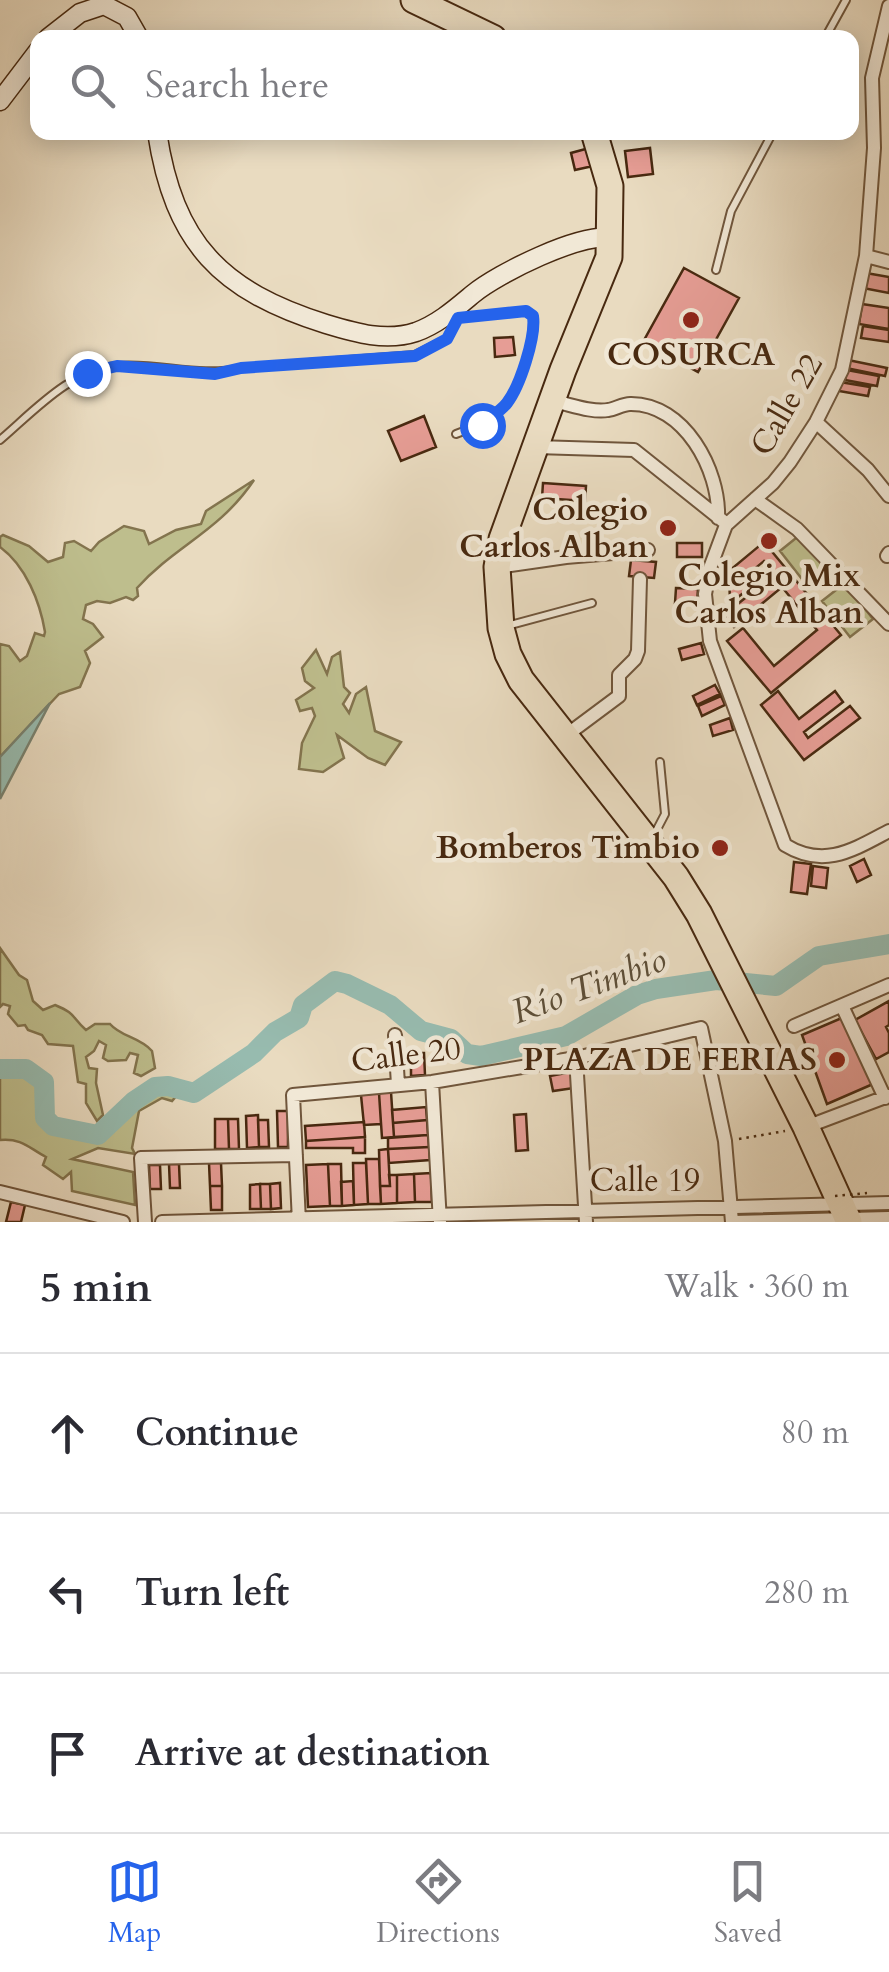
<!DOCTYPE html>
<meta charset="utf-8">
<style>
:root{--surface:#fff;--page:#f7f7f7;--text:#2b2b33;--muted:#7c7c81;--line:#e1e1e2;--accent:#2563eb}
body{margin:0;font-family:Cardo,serif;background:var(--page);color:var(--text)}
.stop{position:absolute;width:30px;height:30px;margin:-22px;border:8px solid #2563eb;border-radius:50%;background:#fff}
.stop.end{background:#2563eb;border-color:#fff;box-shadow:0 2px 10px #0008}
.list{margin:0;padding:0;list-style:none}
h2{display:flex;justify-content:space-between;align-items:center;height:130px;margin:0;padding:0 40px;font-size:42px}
h2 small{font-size:32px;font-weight:400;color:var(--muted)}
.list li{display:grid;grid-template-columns:65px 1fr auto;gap:30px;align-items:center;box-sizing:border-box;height:160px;padding:0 40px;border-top:2px solid var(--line)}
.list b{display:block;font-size:38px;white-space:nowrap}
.list em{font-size:32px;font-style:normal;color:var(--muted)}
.icon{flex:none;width:55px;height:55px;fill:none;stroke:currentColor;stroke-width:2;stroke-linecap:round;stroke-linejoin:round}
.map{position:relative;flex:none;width:889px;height:1222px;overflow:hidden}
.search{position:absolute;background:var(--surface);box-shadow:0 5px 25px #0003;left:30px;right:30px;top:30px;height:110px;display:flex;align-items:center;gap:25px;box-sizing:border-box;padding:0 35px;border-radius:20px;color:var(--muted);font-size:38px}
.sheet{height:610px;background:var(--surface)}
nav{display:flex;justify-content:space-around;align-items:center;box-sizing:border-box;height:140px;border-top:2px solid var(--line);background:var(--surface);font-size:28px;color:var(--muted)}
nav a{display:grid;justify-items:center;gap:5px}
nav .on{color:var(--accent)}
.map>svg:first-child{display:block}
</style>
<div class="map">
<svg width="889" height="1222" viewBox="0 0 889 1222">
<rect width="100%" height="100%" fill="#e9dbc0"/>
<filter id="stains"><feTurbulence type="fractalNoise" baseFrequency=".002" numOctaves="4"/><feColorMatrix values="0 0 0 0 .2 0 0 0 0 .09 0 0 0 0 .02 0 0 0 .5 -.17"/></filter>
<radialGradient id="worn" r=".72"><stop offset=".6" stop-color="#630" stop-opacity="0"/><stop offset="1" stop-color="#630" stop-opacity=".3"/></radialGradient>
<path fill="#bebe8d" stroke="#83744e" stroke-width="2.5" d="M254,480C219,532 176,545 137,588L138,596L133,600L126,597L110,603L97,601L86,605L83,619L93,624L103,637L85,651L90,663L80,687L59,694L0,757V644L9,646L20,661L27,656L35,633L44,636L45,632C40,602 26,566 0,547V537L3,535L29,546L48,562L63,557L65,543L74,541L91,551L99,542L124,526L144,531L149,544L176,530L201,524L206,511Z
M801,534L830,571L809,588L780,551Z
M845,583L873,619L850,637L822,601Z
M316,650L327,674L332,657L340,652L344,687L350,693L343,704L349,713L356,694L366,687L375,731L401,742L385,765L368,758L337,735L344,758L323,772L299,769L302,743L315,716L312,708L300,711L296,700L314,688L305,681L302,668Z
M0,948L19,975L27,980L33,1001L43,1010L55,1005C77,1014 71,1017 86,1030L95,1024H110C121,1037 140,1037 152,1051L155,1068L141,1076L134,1073L138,1055L130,1053L126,1060L108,1061L103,1058L106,1045L99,1041L94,1051L86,1057L89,1068L97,1069L96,1083L103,1115L97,1121L86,1103V1084L78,1082L73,1046L48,1044L42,1035L28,1030L25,1025L18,1026L8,1014L10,1006L3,1004L0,1007Z
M0,1072H25L38,1079L43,1098L41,1121C59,1137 82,1140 106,1137C126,1119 147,1075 178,1094L172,1101L162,1098L139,1111L132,1148L135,1154L98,1148L72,1159L133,1172L135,1205L72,1191L71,1172L63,1179L43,1165L46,1157C29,1148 22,1138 0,1140Z"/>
<path fill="#97bbaf" stroke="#77816f" stroke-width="2.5" d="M50,703L0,799V757Z"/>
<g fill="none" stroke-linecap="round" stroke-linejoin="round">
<path stroke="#97bbaf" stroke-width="20" d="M0,1069H26L44,1082L45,1118L53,1126L98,1135L134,1101L155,1087L168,1086L194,1093L254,1053L275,1032L299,1018L303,1005L335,981L347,984L390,1005L421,1031L451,1039L467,1054L481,1056L566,1036L637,995L656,989L716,980L776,986L819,956L889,944"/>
</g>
<path fill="#e69d95" stroke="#482910" stroke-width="2.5" d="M589,148L593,166L575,170L571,153Z
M650,148L653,174L628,177L625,151Z
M684,268L739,298L698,372L643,342Z
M866,273L889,277V293L863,288Z
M862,304L889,308V329L859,324Z
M863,326L889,330V342L861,338Z
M513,337L515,355L495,357L494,338Z
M848,360L887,368L885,376L846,368Z
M847,370L879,376L877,386L845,380Z
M840,382L870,387L868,396L839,391Z
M424,416L436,447L401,461L388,431Z
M543,483L586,486L585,501L542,498Z
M764,542L841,635L771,693L727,641L743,628L774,666L817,630L782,587L734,627L724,615L775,574L764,561L747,575L746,591L730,603L729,571Z
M677,543H702V557H677Z
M631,560L656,562L654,578L629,576Z
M676,588L698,589L697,604L675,603Z
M701,643L704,654L682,660L679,649Z
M715,685L720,694L697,705L693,696Z
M778,691L799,719L835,691L843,702L804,732L808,738L850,706L860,718L804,760L761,705Z
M721,696L725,705L702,716L698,706Z
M730,718L733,730L713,736L710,725Z
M864,859L871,875L857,882L850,866Z
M794,862L811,864L807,894L791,892Z
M813,866L828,868L826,888L811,886Z
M889,1001V1025L886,1027L889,1033V1052L876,1059L855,1020Z
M844,1017L873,1084L827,1104L802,1035Z
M411,1053H424L425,1075L411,1076Z
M571,1072L574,1088L553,1091L550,1076Z
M391,1092L394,1137L382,1138L379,1093Z
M379,1093L381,1124L364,1125L361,1095Z
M426,1107L427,1120L393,1123L392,1110Z
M277,1111H288V1147H278Z
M526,1114L528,1150L516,1151L514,1115Z
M258,1115L259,1147L247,1148L246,1116Z
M215,1119H228L229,1149H215Z
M228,1119H238L239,1149H229Z
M258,1120H268L269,1147H259Z
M427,1120L428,1135L394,1137L393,1123Z
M364,1122L365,1137L306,1141L305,1126Z
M428,1135L429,1147L388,1149V1138Z
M365,1137V1153H353V1148H306V1141Z
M429,1147L430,1160L389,1163L388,1149Z
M388,1149L390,1186H380L379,1150Z
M366,1159H379L381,1204H368Z
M209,1163H221L222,1186H210Z
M353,1163H366L368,1204L354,1205Z
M169,1164H179L180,1188H170Z
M328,1164L330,1206L308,1207L306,1165Z
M328,1164H341L342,1206H330Z
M149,1165H160L161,1189H150Z
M431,1173L432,1202H415L414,1174Z
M414,1174L415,1202L397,1203V1175Z
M389,1175H397V1203L381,1204L380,1186H390Z
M353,1181L354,1205L342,1206L341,1182Z
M280,1183L281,1208L271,1209L270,1184Z
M260,1184L261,1209H250V1185Z
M260,1184H270L271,1209H261Z
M210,1186H222V1210H211Z
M11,1202L25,1205L21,1222H6Z"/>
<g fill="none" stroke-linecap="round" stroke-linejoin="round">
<g stroke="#70563c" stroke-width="10">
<path id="lane" d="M825,38L846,0
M716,270L731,211L773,132
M456,434C475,427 490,420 504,406C519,390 536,338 533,317L526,311L459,318
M0,440C33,412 71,369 117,366C159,362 199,378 241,368L415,355L447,339L459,313
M507,626L592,603
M653,837L665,814L660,762"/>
</g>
<g stroke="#70563c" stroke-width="16">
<path id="street" d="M889,6L872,78L874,148L866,256L842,370L816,422L790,462L773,483L726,525L710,568L705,594L710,641L785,845C824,869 853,850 889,831
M866,256L889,262
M553,401C569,404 592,413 608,410C615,409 623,404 630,404C684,403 720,470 718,518
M816,422L868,470L889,496
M536,447L634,450L723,521
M755,499L797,529L889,624
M887,556L889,553
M497,567L566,557L648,550
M564,737L619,696V675L635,659L638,651L640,579
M843,1008L885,1098
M794,1026L889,985
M395,1035L398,1085
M576,1058L586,1222
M432,1082L440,1222
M806,1127L888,1096
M0,1192L123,1222
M145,1222L141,1158L296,1155
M162,1222L889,1203
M299,1222L293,1095L432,1082L576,1058L701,1028L725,1141L732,1222
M734,1222L889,1218"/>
</g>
<g stroke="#482910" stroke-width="21">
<path id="secondary" d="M48,38L80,13L104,5L127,17L139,38
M0,101L38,51
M157,132C174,244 221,291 326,324C356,333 386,342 416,332C438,324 455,309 473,294C499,273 579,233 612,238"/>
</g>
<g stroke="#482910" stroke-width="29">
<path id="highway" d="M414,0L493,38
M594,132L610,186L609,257L563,370L502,539L497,567L501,628L508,654L521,680L676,877L699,914L806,1127L849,1222"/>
</g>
<path stroke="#482910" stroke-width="2.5" stroke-dasharray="2.5 5" stroke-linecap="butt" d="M739,1139L785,1131"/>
<use href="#lane" stroke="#f1e8d6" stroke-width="6"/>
<use href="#street" stroke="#f1e8d6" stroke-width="12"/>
<use href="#secondary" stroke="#f1e8d6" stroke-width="18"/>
<use href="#highway" stroke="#e9dbc0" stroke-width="25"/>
<path stroke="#482910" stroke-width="2.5" stroke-dasharray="2.5 5" stroke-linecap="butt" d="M835,1196L867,1193"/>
</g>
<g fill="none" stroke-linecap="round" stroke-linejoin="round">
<path stroke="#2563eb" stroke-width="12" d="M87,373L117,366L215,374L241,368L415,356L447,339L458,318L526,311L533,316C536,337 520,386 507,403C501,411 489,418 482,425"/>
</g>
<g fill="#8f2418" stroke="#f1e8d6" stroke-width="4">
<circle cx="691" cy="320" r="10"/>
<circle cx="668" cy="528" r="10"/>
<circle cx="769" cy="541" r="10"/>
<circle cx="720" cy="848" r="10"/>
<circle cx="837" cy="1060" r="10"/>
</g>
<g text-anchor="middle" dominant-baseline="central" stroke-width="9" stroke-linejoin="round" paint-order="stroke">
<g font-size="32" font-weight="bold" fill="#482910" stroke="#f1e8d6" text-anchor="end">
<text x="691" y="355" text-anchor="middle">COSURCA</text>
<text x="648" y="510">Colegio<tspan x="648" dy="37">Carlos Alban</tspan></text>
<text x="769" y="576" text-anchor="middle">Colegio Mix<tspan x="769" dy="37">Carlos Alban</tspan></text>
<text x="700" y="848">Bomberos Timbio</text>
<text x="817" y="1060">PLAZA DE FERIAS</text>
</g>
<g font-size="32" fill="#482910" stroke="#f1e8d6">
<text transform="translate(787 405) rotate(-60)">Calle 22</text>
<text transform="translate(406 1055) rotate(-7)">Calle 20</text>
<text x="645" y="1181">Calle 19</text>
</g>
<g font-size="35" font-style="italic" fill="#5c4e38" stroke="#f1e8d6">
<text transform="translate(589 986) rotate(-20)">Río Timbio</text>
</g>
</g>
<rect width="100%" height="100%" filter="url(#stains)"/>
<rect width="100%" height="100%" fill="url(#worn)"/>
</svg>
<div class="stop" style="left:482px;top:425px"></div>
<div class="stop end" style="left:87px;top:373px"></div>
<div class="search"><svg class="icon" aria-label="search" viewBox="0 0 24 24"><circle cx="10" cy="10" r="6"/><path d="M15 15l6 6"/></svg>Search here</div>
</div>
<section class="sheet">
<h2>5 min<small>Walk · 360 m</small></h2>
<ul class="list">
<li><svg class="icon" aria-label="ahead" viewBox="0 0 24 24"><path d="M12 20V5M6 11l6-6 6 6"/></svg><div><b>Continue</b></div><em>80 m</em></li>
<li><svg class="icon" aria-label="left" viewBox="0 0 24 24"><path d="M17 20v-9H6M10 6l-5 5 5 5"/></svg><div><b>Turn left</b></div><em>280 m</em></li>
<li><svg class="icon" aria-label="arrive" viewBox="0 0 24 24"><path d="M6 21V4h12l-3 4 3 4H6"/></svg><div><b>Arrive at destination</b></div></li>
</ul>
</section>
<nav>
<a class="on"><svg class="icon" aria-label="map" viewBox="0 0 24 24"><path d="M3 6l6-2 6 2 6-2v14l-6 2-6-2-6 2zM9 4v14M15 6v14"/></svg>Map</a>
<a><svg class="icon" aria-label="directions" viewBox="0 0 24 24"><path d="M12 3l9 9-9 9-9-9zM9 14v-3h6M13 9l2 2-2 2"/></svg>Directions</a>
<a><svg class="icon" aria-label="saved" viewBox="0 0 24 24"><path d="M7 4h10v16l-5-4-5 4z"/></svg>Saved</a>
</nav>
